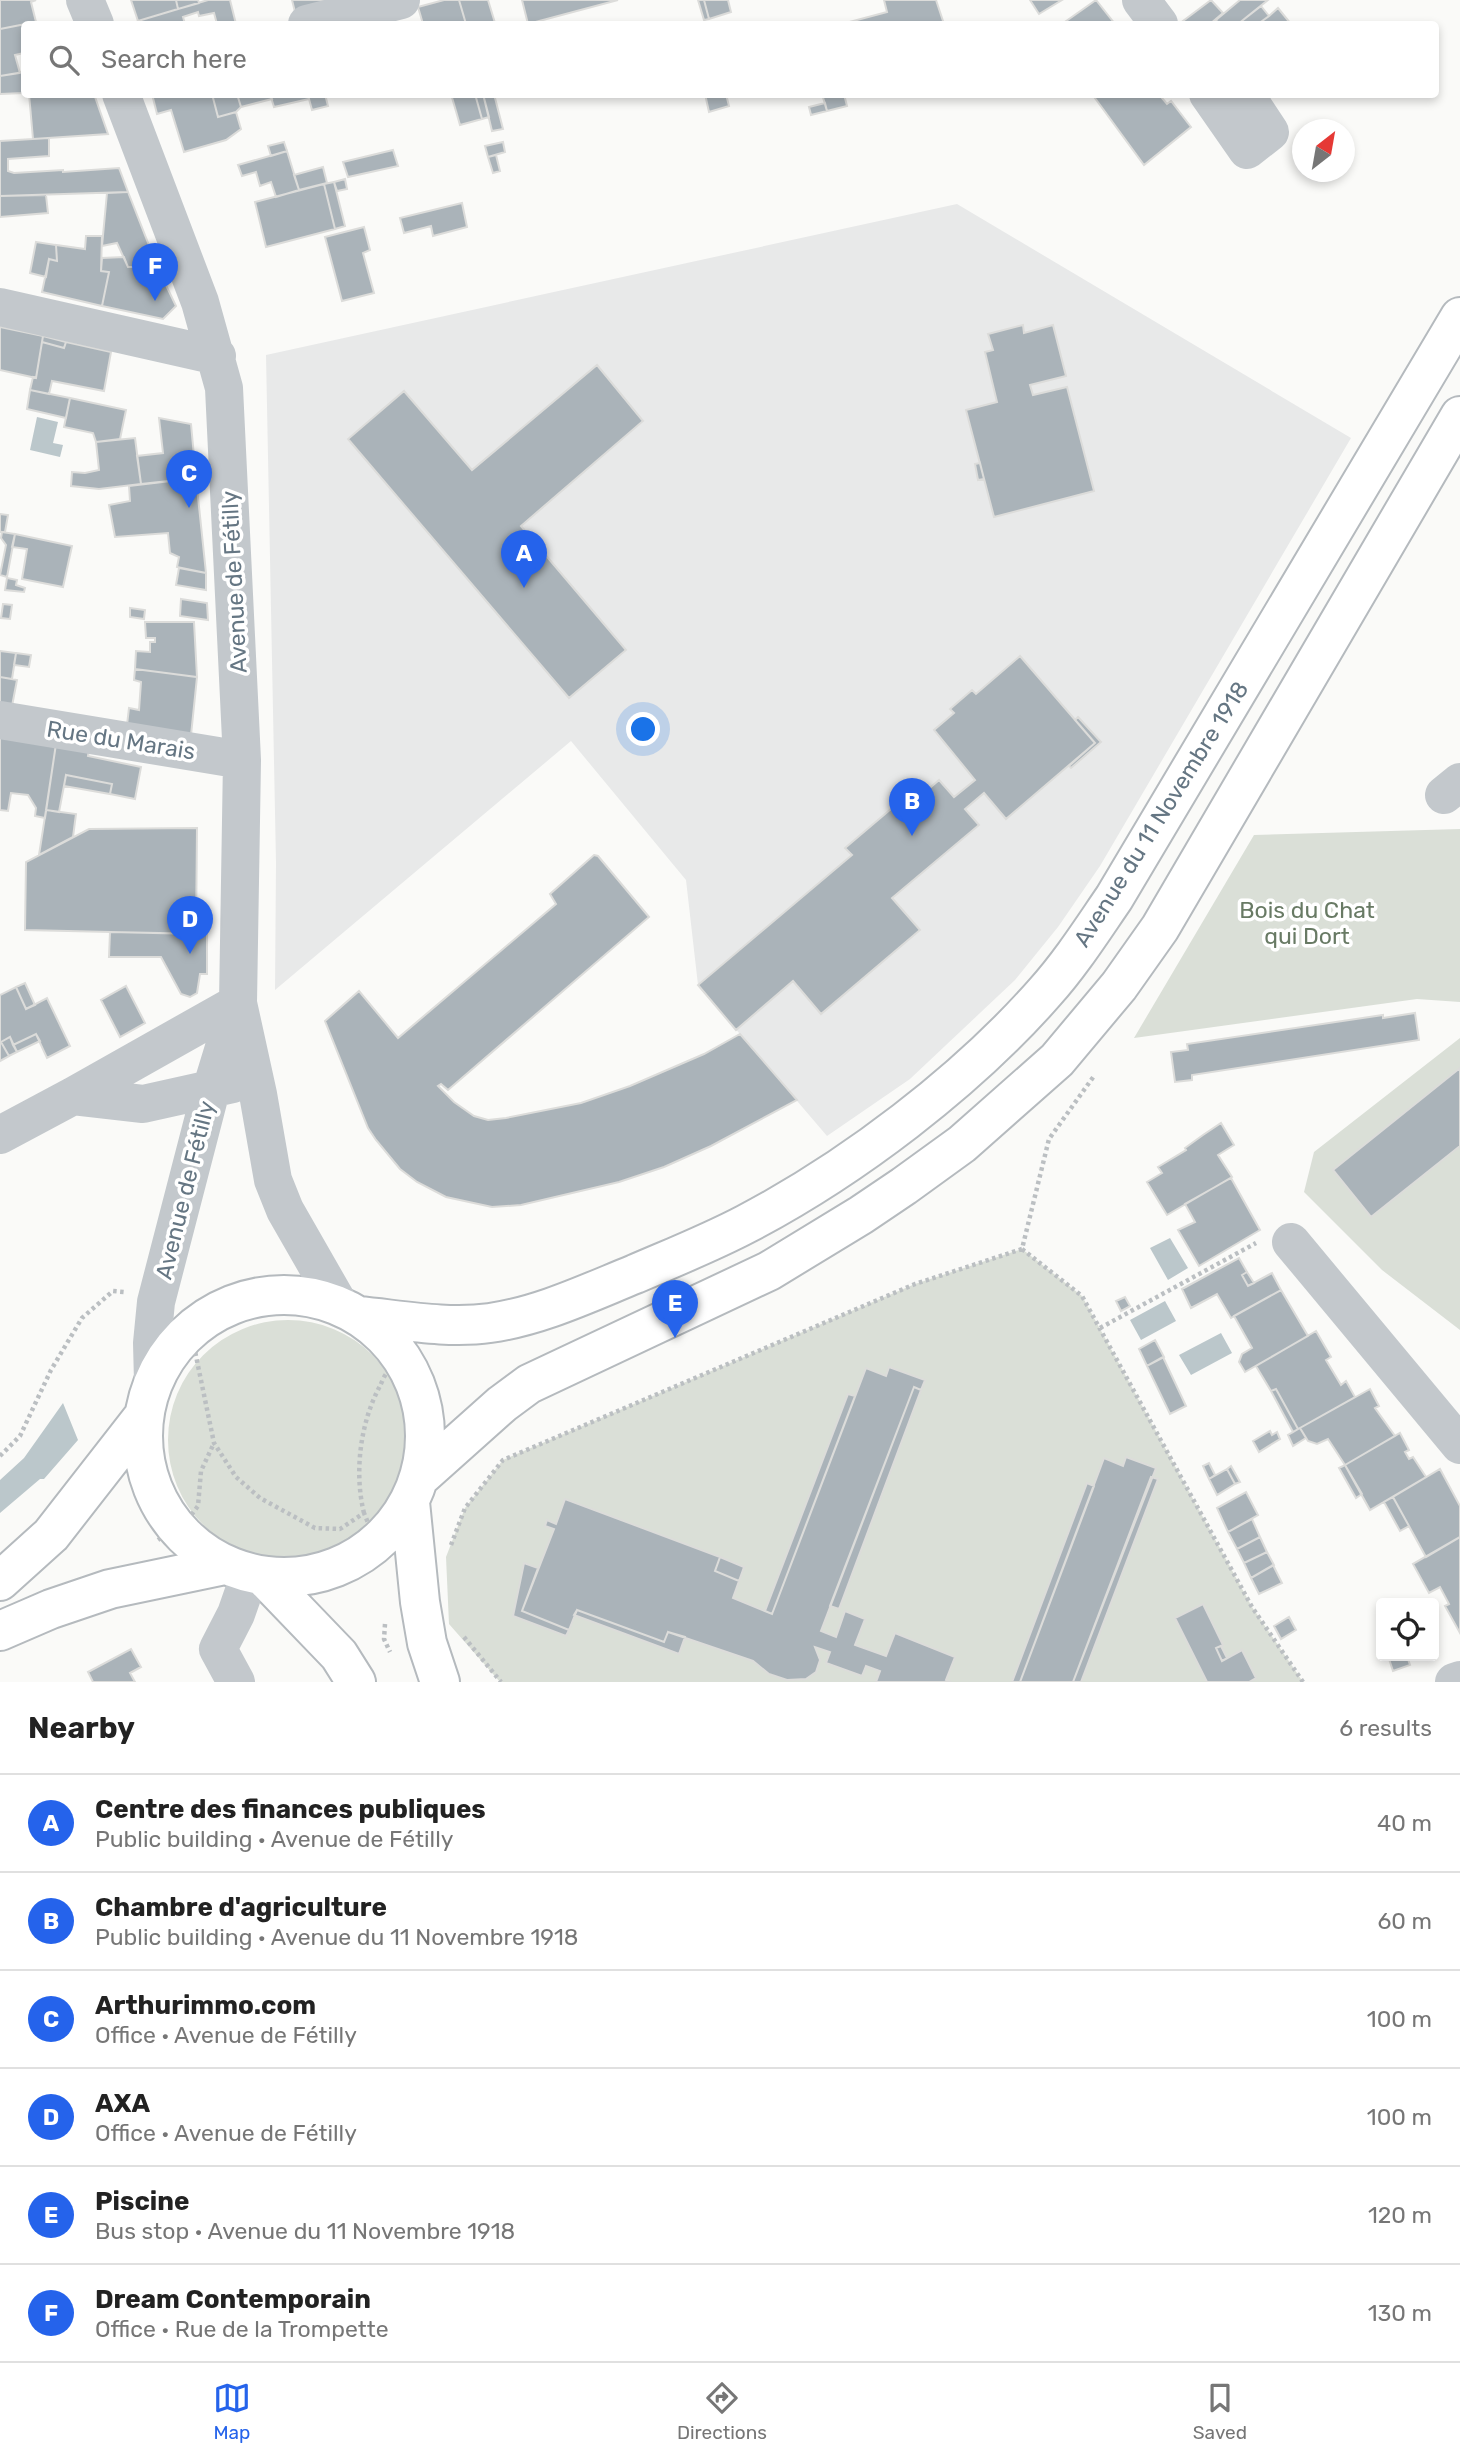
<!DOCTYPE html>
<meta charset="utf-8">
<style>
:root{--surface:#fff;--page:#f2f2f2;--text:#222;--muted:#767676;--line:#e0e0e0;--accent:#2563eb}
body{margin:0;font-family:Rubik,sans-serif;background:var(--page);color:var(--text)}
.controls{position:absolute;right:21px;bottom:21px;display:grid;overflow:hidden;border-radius:7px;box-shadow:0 4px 10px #0003}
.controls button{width:63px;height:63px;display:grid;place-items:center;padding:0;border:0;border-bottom:2px solid var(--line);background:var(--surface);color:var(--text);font:35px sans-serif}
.compass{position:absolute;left:1292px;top:119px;width:63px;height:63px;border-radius:50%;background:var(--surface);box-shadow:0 4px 10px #0003;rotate:31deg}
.you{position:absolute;left:644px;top:730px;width:24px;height:24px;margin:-18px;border:5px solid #fff;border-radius:50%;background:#1a73e8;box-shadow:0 0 0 10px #1a73e833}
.badge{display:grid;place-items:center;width:46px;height:46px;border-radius:50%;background:var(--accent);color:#fff;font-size:23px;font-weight:700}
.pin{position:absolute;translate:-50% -58px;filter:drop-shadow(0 2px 4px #0008)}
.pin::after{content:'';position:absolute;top:37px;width:24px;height:21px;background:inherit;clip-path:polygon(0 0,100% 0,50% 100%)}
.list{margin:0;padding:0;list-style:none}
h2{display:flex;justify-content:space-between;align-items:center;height:91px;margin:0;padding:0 28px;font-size:30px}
h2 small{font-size:23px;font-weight:400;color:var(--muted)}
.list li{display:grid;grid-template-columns:46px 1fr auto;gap:21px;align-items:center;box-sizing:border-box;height:98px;padding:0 28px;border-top:2px solid var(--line)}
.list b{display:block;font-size:26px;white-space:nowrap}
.list p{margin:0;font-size:23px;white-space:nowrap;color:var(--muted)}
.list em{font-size:23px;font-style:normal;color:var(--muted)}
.icon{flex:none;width:38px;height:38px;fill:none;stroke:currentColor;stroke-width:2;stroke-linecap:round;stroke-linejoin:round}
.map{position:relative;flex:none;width:1460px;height:1682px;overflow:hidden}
.search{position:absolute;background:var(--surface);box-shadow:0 4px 10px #0003;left:21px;right:21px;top:21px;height:77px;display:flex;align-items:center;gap:18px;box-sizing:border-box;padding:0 24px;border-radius:7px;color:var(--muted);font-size:26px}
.sheet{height:679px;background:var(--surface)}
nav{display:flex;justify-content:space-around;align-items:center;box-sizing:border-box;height:98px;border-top:2px solid var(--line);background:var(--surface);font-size:19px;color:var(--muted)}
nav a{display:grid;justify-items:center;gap:4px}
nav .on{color:var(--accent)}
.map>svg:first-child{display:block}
</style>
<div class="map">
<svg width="1460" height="1682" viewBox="0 0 1460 1682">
<rect width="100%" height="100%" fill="#fafaf8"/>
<path fill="#e8e9e9" d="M957,204L1351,438L1100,866L1058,927L1015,980L910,1079L827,1136L698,985L686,880L571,741L275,990L276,863L266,355Z"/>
<path fill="#dadfd7" d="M1460,829V1002L1417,999L1134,1038L1254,835Z
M1460,1038V1330L1382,1270L1304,1192L1314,1152Z
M1022,1249L1082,1296L1252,1607L1303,1682H500L449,1624L446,1557L465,1508L503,1460L915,1284Z
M168 1440a120 120 0 1 1 240 0a120 120 0 1 1-240 0Z"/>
<path fill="#bbc7cb" d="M37,417L58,422L53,443L63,445L60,457L30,450Z
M1170,1238L1188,1268L1168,1280L1150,1248Z
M1165,1301L1176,1321L1141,1340L1130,1320Z
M1221,1333L1232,1353L1191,1375L1179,1355Z
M63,1403L78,1440L44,1479H40L0,1513V1480L24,1458Z"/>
<path fill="#aab3b9" stroke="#dcdcda" stroke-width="2" d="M0,0H36L31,2L36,22L0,29Z
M131,0H176L178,9L138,21Z
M176,0H198L199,3L178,9Z
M208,0H230L236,24H217L214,13L199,16L198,12L183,17L185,24H140L138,21Z
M292,0H338L296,16Z
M444,0H459L466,24H423L418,7Z
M459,0H488L495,23L466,24Z
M522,0H618L528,24Z
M698,0H704L709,19L704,20Z
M704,0H728L731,12L709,19Z
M884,0H936L944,24H842L887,12Z
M1030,0H1062L1039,14Z
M1096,0L1115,24H1062Z
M1211,0L1223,13L1210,24H1179Z
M1240,0H1268L1238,24H1219L1216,20Z
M1261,6L1269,16L1258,24H1238Z
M1278,8L1291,24H1258L1269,16Z
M36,22L37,24H24V53L15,55L20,73L0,76V29Z
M24,72V93L0,94V76Z
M29,94H94L108,134L33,139Z
M152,94H212L218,117L236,112L241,129L226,140L184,152L171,110L157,114Z
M212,94H237L241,107L236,112L218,117Z
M237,94H270L272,99L241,107Z
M270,94H325L328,106L312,110L309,99L274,107Z
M451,94H475L482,119L460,125Z
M475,94H483L489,117L482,119Z
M483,94H494L503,129L492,131Z
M705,94H726L729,106L709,112Z
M844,94L847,106L827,111L822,94Z
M1092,94H1166L1162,98L1167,104L1171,101L1191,127L1144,165Z
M825,103L827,111L811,115L809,107Z
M49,138V156L8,159V171L14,173L63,170V172L119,168L128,192L0,196V141Z
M284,142L287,151L271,156L268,146Z
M503,142L505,152L488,157L485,146Z
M393,150L398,166L348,177L343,162Z
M287,151L299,190L276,197L271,182L260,186L256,172L242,176L238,165Z
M496,155L500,171L493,173L488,157Z
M323,167L327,183L299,190L294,175Z
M345,179L347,189L337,191L334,182Z
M334,182L345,226L335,229L324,184Z
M324,184L335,229L266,247L255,202Z
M128,192L154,258L137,267H128L117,243L102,246L107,193Z
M46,195L48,213L0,217V196Z
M462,203L467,227L433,236L431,226L404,233L400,218Z
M364,227L370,250L363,253L374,293L342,301L325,237Z
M86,236H102L101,271L109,272L102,306L42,292L49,259L57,261L56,245L85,249Z
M36,242L56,245L57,261L49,259L46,277L30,273Z
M124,257L128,267H137L145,283H165L176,306L163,319L102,306L109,272L101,271L102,258Z
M154,258L165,283H145L137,267Z
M1023,325L1024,333L1053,325L1066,376L1030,385L1033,395L1067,387L1094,491L994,517L966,410L997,402L985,352L993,350L988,334Z
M0,327L43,336L36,378L0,370Z
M43,336L66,342L64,348L42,342Z
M42,342L64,348L66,342L111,352L104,391L52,381L49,394L30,390L33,377L36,378Z
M597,365L643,421L521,526L626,650L569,698L348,439L404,391L472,470Z
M30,390L70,398L66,418L27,409Z
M70,398L126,410L120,439L96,442L93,433L64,427Z
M159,418L191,424L196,478L141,484L137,456L163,453Z
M135,438L141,484L99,489L71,486L72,472L85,473L99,470L96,442Z
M980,463L984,479L978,480L975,464Z
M196,478L206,573L177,567L179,557L170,553L168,533L115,537L109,505L130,501L129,486Z
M0,514L8,515L5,532H0Z
M2,532L15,534L7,577L0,575L6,545L1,538Z
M15,534L72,546L63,587L22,579L27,549L12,547Z
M179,568L206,573V590L176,585Z
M7,578L17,580L16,585L25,588L24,592L5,590Z
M181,599L207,603L208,620L180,616Z
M3,604L12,605L10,619L1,618Z
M130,608L145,610L144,619L130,617Z
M145,622H194L197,677L135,669L136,651L150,652V642H155V638H146Z
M0,651L16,653L12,679L0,677Z
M16,653L31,655L29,667L14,665Z
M1020,656L1095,743L1006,819L984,793L965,809L979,825L892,898L920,930L821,1014L793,981L736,1030L698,985L852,855L845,848L918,786L924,793L939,780L954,797L975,780L934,730L954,713L950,709L972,690L976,694Z
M135,669L197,677L191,735L127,725L129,708L139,710L141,682L134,680Z
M0,677L17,680L12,706L0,704Z
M1078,717L1101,742L1071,768L1069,766L1095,743L1075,720Z
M0,734L56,744L45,818L35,816L36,808L28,795L11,793L8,811L0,810Z
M56,744L89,749L88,756L141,767L135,799L110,794L112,784L66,775L59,812L46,810Z
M66,775L112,784L110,794L64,786Z
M46,810L76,814L73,837L39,855Z
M197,828L196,934L25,930L26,862L89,829Z
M594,855L598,856L649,917L448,1090L441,1084L438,1086L454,1102L474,1116L488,1120L506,1118L581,1103L630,1086L704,1054L740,1034L797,1100L711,1146L664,1167L619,1182L521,1205L492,1207L446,1197L417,1182L400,1169L376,1140L368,1128L325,1021L359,991L398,1038L556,904L550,894Z
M110,932L207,934V974H200L197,993L190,997L181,994L161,957H109Z
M25,983L35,1005L26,1009L16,987Z
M126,986L145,1023L120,1037L101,1000Z
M16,987L26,1009L47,998L70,1046L47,1058L36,1034L13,1045L10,1037L1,1042L9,1056L0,1061V995Z
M1415,1013L1419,1040L1192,1075V1080L1175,1082L1171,1052L1188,1050L1187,1044L1383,1015V1018Z
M36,1034L40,1041L17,1052L13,1045Z
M10,1037L17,1052L9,1056L1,1042Z
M1460,1068V1146L1371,1217L1333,1170Z
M1221,1123L1234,1145L1218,1155L1232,1177L1167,1215L1147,1182L1162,1173L1158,1167L1186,1150L1185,1148L1203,1135Z
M1231,1178L1260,1230L1199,1266L1178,1230L1195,1222L1185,1204Z
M1239,1258L1247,1272L1242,1275L1248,1286L1272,1273L1281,1290L1231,1318L1217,1294L1191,1308L1182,1289Z
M1247,1272L1254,1283L1248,1286L1242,1275Z
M1281,1290L1308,1336L1245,1372L1239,1362L1242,1354L1252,1348L1234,1316Z
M1125,1297L1130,1306L1121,1311L1116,1301Z
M1316,1331L1331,1357L1326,1360L1341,1385L1346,1381L1355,1397L1298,1429L1276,1389L1271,1391L1256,1366Z
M1155,1340L1164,1357L1147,1366L1139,1349Z
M1163,1357L1186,1406L1170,1414L1147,1366Z
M889,1367L925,1380L921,1390L914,1387L821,1631L836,1637L845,1611L865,1619L855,1645L886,1656L895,1633L955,1657L946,1680L951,1682H876L880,1671L866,1666L862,1676L826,1663L830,1652L815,1647L820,1660L816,1672L806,1679L787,1680L769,1674L753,1661L668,1632L664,1642L577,1610L569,1630L522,1611L554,1529L545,1526L547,1520L556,1524L565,1499L720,1557L715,1571L739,1581L733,1598L772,1614L866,1368L886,1376Z
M914,1387L921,1390L839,1609L830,1606Z
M1276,1389L1298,1429L1293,1432L1271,1391Z
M1370,1389L1379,1406L1375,1408L1395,1436L1345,1465L1328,1439L1317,1444L1308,1441L1300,1428Z
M848,1394L855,1396L772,1614L765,1611Z
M1300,1428L1306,1438L1293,1446L1288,1435Z
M1270,1431L1272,1435L1277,1432L1280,1439L1259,1452L1253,1441Z
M1400,1433L1409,1450L1405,1452L1409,1459L1413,1457L1426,1477L1370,1510L1345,1465Z
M1126,1457L1156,1468L1073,1682H1020L1104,1458L1123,1466Z
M1209,1463L1215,1475L1209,1479L1203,1466Z
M1345,1465L1362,1494L1356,1498L1339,1468Z
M1231,1466L1240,1482L1235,1484L1227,1469Z
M1227,1469L1235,1484L1217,1495L1209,1479Z
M1440,1469L1460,1506V1537L1426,1557L1393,1497Z
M1151,1477L1158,1479L1081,1682H1073Z
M1087,1483L1094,1486L1020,1682H1012Z
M1246,1492L1258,1515L1228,1532L1217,1508Z
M1393,1497L1409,1526L1400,1531L1384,1502Z
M1252,1519L1260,1537L1237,1549L1228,1532Z
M1260,1537L1267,1552L1244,1563L1237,1549Z
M1460,1537V1633L1445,1606L1449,1604L1440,1587L1429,1593L1413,1564Z
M1267,1552L1274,1565L1251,1578L1244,1563Z
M720,1557L744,1567L739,1581L715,1571Z
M524,1563L538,1568L522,1611L569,1630L566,1636L513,1616Z
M1273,1565L1282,1583L1259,1594L1251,1578Z
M1203,1604L1223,1645L1216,1648L1222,1661L1242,1650L1256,1678L1249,1682H1207L1175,1618Z
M577,1610L664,1642L668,1632L685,1637L679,1654L574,1615Z
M1289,1617L1296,1630L1281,1639L1274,1626Z
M1221,1646L1227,1658L1222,1661L1216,1648Z
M131,1649L141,1667L130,1673L135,1682H93L88,1672Z
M1398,1656H1407L1410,1665L1393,1671L1389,1659Z"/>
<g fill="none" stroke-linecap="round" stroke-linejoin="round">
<g stroke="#b5babe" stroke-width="42">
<path id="major" d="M143 1436a141 141 0 1 1 282 0a141 141 0 1 1-282 0Z
M358,1316C401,1320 447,1329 490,1323C540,1316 588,1293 635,1274C672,1258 710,1243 746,1224C851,1169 966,1082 1045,992C1071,963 1092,930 1114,898L1460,317
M419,1478L502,1404L529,1384L769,1271L861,1215L904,1186L962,1144L1057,1060L1119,986L1160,928L1460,416
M410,1502L420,1602L427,1643L440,1682
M263,1576L339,1655L356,1682
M0,1581L51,1535L143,1417
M0,1631L51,1609L110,1589L225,1565"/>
</g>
<path stroke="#bbbfc2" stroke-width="4.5" stroke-dasharray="3.5 3.5" stroke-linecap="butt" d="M1022,1249L1082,1296L1252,1607L1303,1682
M1100,1328L1256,1243
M191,1332L214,1443L236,1477L260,1498L315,1528L340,1529L364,1513L376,1542
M0,1456L20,1436L51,1370L82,1318L113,1291L124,1292
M364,1513C354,1473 360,1423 380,1386C382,1382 384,1375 388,1372C395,1367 405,1365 412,1359
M158,1540L189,1518L198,1506L201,1471L214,1443
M451,1545L465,1508L503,1460L915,1284L1022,1249L1049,1139L1094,1076
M385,1624L384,1639L390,1652
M464,1637L501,1682"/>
<path stroke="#c3c8cc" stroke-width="38" d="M85,0L95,24
M1141,0L1159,24
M307,24L401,0
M121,94L200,302L224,388L242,760L238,1003L258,1094L273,1180L285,1210L340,1306
M1208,94L1247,150L1270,132L1245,94
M0,307L217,356
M0,720L242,760
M1444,795L1460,782
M73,1096L143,1104L233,1084
M0,1135L73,1096L238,1003
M1291,1242L1460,1445
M153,1381L152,1343L156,1302L211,1090L237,1005
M236,1682L218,1649L236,1614L250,1574
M1454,1682L1460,1680"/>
<use href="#major" stroke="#fff" stroke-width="38"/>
</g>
<g text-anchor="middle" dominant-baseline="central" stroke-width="7" stroke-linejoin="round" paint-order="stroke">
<g font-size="23" fill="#657683" stroke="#fff">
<text transform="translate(234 582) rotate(-93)">Avenue de Fétilly</text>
<text transform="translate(121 740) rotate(9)">Rue du Marais</text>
<text transform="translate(1161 814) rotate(-58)">Avenue du 11 Novembre 1918</text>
<text transform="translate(185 1190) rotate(-76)">Avenue de Fétilly</text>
</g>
<g font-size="23" fill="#687a64" stroke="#fff">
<text x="1307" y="910">Bois du Chat<tspan x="1307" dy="26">qui Dort</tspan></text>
</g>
</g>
</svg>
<div class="controls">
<button><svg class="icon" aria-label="locate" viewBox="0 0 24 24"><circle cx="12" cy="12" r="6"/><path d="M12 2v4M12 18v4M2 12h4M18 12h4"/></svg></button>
</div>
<svg class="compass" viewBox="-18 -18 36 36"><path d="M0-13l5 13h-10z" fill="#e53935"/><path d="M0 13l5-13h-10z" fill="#767676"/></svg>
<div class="you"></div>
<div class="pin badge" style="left:524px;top:588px">A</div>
<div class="pin badge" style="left:912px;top:836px">B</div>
<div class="pin badge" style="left:189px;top:508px">C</div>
<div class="pin badge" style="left:190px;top:954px">D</div>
<div class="pin badge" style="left:675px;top:1338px">E</div>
<div class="pin badge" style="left:155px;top:301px">F</div>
<div class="search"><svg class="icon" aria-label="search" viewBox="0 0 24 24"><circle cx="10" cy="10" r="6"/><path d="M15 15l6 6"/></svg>Search here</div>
</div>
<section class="sheet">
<h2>Nearby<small>6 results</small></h2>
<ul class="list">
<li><span class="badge">A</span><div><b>Centre des finances publiques</b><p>Public building · Avenue de Fétilly</p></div><em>40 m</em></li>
<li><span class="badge">B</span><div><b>Chambre d'agriculture</b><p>Public building · Avenue du 11 Novembre 1918</p></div><em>60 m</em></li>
<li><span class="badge">C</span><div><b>Arthurimmo.com</b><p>Office · Avenue de Fétilly</p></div><em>100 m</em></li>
<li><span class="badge">D</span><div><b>AXA</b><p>Office · Avenue de Fétilly</p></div><em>100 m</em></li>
<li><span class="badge">E</span><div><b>Piscine</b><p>Bus stop · Avenue du 11 Novembre 1918</p></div><em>120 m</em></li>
<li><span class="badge">F</span><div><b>Dream Contemporain</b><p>Office · Rue de la Trompette</p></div><em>130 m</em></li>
</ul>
</section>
<nav>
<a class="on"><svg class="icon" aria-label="map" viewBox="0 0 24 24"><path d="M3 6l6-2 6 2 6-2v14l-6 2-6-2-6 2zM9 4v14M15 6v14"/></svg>Map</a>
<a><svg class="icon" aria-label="directions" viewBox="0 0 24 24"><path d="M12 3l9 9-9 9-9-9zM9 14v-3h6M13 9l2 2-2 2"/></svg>Directions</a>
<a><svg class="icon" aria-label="saved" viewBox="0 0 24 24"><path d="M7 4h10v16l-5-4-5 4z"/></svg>Saved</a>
</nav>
